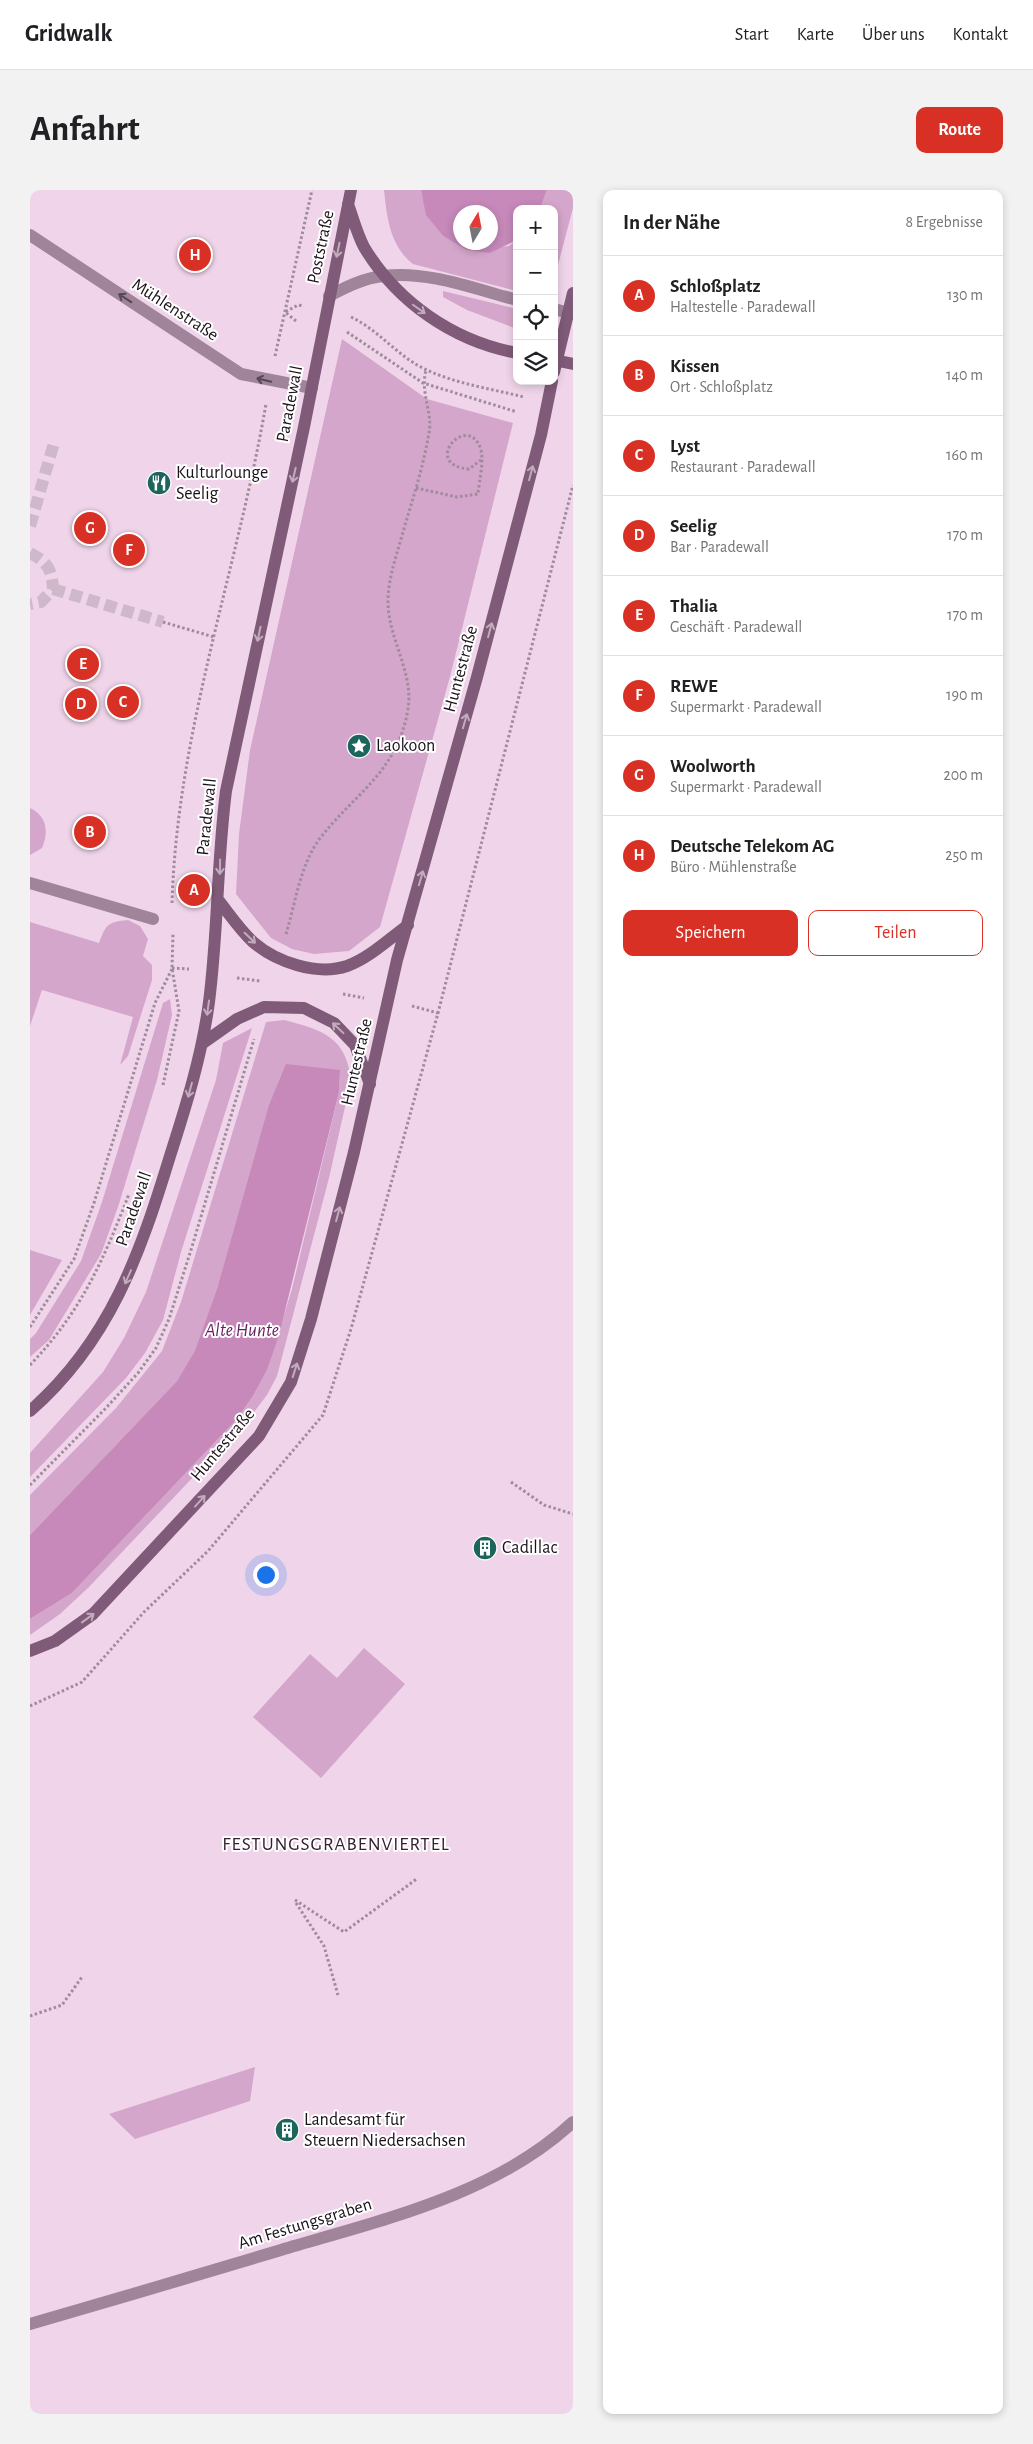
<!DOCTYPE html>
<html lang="de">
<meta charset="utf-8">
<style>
:root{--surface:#fff;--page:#f2f2f2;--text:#202124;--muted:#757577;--line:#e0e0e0;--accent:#d93025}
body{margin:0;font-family:"Alegreya Sans",sans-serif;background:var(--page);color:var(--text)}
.controls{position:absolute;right:15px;top:15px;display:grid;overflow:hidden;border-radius:10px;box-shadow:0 2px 8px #0003}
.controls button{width:45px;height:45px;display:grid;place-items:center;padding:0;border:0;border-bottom:1px solid var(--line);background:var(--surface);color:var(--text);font:25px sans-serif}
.compass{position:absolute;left:423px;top:15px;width:45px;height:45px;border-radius:50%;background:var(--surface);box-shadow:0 2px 8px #0003;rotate:10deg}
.you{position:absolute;left:235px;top:1384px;width:18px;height:18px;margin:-12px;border:4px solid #fff;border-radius:50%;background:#1a73e8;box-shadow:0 0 0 8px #1a73e833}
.badge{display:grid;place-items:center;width:32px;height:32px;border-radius:50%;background:var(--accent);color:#fff;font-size:16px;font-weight:700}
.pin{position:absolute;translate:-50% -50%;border:2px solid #fff;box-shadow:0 1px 5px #0006}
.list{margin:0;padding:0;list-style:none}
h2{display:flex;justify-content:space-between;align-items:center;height:65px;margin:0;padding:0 20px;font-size:21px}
h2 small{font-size:16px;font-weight:400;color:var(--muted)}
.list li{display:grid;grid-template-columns:32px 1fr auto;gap:15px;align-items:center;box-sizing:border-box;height:80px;padding:0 20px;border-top:1px solid var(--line)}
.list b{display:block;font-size:19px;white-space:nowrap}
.list p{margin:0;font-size:16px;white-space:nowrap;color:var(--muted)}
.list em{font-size:16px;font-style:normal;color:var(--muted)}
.actions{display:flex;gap:10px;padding:15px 20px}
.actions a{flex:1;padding:11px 0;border:1px solid var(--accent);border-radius:10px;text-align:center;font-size:18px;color:var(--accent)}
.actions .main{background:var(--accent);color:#fff}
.icon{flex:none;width:28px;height:28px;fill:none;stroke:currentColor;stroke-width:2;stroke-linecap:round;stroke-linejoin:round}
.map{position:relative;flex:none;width:543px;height:2224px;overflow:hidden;border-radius:10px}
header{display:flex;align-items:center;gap:30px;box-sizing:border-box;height:70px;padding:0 25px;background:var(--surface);border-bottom:1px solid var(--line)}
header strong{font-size:24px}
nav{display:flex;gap:28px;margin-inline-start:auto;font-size:18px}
.intro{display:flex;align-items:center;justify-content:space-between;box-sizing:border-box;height:120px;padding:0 30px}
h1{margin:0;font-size:35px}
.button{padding:12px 22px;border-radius:10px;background:var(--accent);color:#fff;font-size:18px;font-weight:700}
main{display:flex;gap:30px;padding:0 30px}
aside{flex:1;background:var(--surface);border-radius:10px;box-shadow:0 2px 8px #0003}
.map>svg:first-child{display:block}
</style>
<header>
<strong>Gridwalk</strong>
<nav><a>Start</a><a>Karte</a><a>Über uns</a><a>Kontakt</a></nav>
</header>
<div class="intro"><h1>Anfahrt</h1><a class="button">Route</a></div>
<main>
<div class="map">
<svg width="543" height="2224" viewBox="0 0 543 2224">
<rect width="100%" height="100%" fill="#f0d5ea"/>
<path fill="#d4a6cb" d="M354,0H391L397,25L413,46L436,60L479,56L487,50V101L383,74C360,56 357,28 354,0Z
M517,0H543V18L524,90V19H510Z
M413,101L487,119V139L437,120L413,107Z
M312,149L397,209L483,233L421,483L350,737L319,761L284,764L262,759L241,748L206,704L209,644L220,560Z
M0,618C17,626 19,642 12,658L0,665Z
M98,730L110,736L118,749L113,766L122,775V790L98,866L90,875L103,827L12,800L0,836V732L69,753C76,735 77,732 98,730Z
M140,809L142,825L127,890L88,1017L71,1064L19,1150L0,1167V1149L6,1143L51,1071L72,1012L133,813Z
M254,830C293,840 316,847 321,890L299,988L247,1186L237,1205L221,1226L59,1397L30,1424L0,1445V1429L42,1403L206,1230L223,1206L237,1180L262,1099L309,902L310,880L188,1096L166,1161L147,1191L0,1345V1305L86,1218L132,1161L151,1112L236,832Z
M222,838L151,1062L133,1130L115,1163L96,1188L0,1287V1263L73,1182L94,1148L116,1102L186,890L193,853Z
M0,1060L32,1070L0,1125Z
M334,1458L375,1494L291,1588L223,1527L280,1464L307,1488Z
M225,1877L220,1911L105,1949L79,1924Z"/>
<path fill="#c689ba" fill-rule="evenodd" d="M391,0H517L510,19H487V50L460,63L436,60L413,46L396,25ZM430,22H460V52H430Z
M256,874L310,880L309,902L249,1145L237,1180L223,1206L206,1230L42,1403L0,1429V1345L147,1191L165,1161L188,1096L239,915Z"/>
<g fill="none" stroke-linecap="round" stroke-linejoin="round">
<path stroke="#d0b8cb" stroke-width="12" stroke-dasharray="12 6" stroke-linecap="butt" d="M0,336L24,253
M0,363C18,372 22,380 23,399L11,412L0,414
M23,399L133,432"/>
<path stroke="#9f8b9b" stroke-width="3" stroke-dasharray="2.5 2.5" stroke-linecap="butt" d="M321,127C349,140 369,168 397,180C427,194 462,199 494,207
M266,131L255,122L268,115L274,116
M317,142L393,193L487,222
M245,166L282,0
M386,298L427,307L448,304C449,291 455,269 450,257C436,223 391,275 439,279L451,270
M133,432L184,447
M142,713C147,543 207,381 236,214
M256,744C265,714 270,677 288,651C323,604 367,584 378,519C384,483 358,448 358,412C358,390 365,370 371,349C381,314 393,279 399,243C403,222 390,204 396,180
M142,778L159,779
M207,788L230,791
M313,804L334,808
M382,816L408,823
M133,895L149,821L142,778L143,744
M0,1137L44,1069L64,1013L125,813L142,779
M0,1175C51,1122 73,1071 99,1004
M481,1292L514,1315L543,1324
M0,1295L75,1219L108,1183L126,1158L139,1129L161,1060L224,849
M0,1516L52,1492L114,1422L178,1361L293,1225L321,1139L408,823L543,295
M265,1710L314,1742L388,1688
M266,1713L294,1756L308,1805
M0,1826L32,1815L52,1787"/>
<path stroke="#a0859a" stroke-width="12" d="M299,106C316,97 334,88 353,86C397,80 445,99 487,110
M524,119L543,124"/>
<path stroke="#a0859a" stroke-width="12" d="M0,45L211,184L282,198
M0,693L123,729
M0,2134C84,2110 167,2085 251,2060C351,2030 465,2005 543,1932"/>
<path stroke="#805a79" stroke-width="12" d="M318,14C323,28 327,44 334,57C367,112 423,151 487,163
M524,170L543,174
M524,182L543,103
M189,711C200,725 210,740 223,752C246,772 287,786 317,776C339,768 359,749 378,735
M173,853L207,829L234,817L274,818L304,833L325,855L340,894
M0,1221C80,1151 110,1064 140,966C156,916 172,865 179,812C188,742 187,671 196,601L274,237L321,0
M0,1461L25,1451L63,1424L229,1246L261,1192L281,1129L324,962L367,770L447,487L511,245L522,191"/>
</g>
<defs><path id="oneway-shaft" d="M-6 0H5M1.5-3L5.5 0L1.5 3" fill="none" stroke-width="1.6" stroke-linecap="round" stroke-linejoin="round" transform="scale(1.25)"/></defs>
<g stroke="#c0acbc">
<use href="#oneway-shaft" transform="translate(308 60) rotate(102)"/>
<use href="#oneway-shaft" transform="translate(389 119) rotate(35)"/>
<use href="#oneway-shaft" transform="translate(501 283) rotate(-75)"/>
<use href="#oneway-shaft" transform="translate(264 285) rotate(103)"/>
<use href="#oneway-shaft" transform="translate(460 440) rotate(-75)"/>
<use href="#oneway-shaft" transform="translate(229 444) rotate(102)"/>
<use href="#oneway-shaft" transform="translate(435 531) rotate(-74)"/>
<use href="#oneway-shaft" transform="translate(190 677) rotate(91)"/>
<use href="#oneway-shaft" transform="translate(391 688) rotate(-74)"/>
<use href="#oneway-shaft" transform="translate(220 748) rotate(44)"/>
<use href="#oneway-shaft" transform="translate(178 818) rotate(98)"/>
<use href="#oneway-shaft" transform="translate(308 838) rotate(-137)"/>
<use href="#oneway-shaft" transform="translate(160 900) rotate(105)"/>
<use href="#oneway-shaft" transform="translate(308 1024) rotate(-75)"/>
<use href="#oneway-shaft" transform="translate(98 1087) rotate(114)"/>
<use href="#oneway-shaft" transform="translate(265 1180) rotate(-72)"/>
<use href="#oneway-shaft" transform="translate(170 1311) rotate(-48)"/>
<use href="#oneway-shaft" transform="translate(58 1428) rotate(-36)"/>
</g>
<g stroke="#574654">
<use href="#oneway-shaft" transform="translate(95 108) rotate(-147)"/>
<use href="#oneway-shaft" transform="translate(234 190) rotate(-167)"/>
</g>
<defs>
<g id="restaurant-disc" transform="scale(1.25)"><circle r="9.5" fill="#1b655c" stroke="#fff"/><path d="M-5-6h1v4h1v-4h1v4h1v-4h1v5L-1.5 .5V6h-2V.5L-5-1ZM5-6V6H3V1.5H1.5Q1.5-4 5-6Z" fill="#fff"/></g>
<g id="sight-disc" transform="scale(1.25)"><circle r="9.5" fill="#1b655c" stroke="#fff"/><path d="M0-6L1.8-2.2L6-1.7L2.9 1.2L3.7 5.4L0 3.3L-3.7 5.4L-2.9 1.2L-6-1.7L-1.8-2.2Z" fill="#fff"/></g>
<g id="building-disc" transform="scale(1.25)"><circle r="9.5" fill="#1b655c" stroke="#fff"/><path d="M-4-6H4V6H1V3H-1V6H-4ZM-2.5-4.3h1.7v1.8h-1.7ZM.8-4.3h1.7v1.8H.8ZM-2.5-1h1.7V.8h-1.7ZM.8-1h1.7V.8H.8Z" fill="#fff"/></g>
</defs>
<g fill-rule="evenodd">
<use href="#restaurant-disc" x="129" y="293"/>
<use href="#sight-disc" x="329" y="556"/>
<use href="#building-disc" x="455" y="1358"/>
<use href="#building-disc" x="257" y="1940"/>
</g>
<g text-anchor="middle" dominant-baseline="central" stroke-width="4" stroke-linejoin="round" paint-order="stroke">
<g font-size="18" fill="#1b121a" stroke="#fff">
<text transform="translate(291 57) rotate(-78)">Poststraße</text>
<text transform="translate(145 120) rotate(33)">Mühlenstraße</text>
<text transform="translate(260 214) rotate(-79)">Paradewall</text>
<text transform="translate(431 479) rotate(-75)">Huntestraße</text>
<text transform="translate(177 627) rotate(-84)">Paradewall</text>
<text transform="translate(327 872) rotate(-77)">Huntestraße</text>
<text transform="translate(104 1019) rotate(-71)">Paradewall</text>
<text transform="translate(193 1255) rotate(-50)">Huntestraße</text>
<text transform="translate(275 2034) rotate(-17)">Am Festungsgraben</text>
</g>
<g font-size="18" fill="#1b121a" stroke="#fff" text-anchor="start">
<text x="146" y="283">Kulturlounge<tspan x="146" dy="21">Seelig</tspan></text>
<text x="346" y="556">Laokoon</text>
<text x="472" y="1358">Cadillac</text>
<text x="274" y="1930">Landesamt für<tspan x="274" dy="21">Steuern Niedersachsen</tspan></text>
</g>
<g font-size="19" font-style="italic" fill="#651d5b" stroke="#fff">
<text x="212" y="1140">Alte Hunte</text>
</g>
<g font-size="19" letter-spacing="1" fill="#352131" stroke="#fff">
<text x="306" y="1654">FESTUNGSGRABENVIERTEL</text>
</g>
</g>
</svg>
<div class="controls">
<button>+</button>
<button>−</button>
<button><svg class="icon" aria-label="locate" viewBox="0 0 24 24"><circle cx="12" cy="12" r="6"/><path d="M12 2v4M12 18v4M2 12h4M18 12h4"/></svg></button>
<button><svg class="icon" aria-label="layers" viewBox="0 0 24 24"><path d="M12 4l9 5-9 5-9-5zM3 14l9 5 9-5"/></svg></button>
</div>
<svg class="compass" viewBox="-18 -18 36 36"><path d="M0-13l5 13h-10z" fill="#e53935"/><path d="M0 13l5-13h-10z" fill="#757577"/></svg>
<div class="you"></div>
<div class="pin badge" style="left:164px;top:700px">A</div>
<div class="pin badge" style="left:60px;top:642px">B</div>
<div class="pin badge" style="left:93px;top:512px">C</div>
<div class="pin badge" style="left:51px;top:514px">D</div>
<div class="pin badge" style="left:53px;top:474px">E</div>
<div class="pin badge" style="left:99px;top:360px">F</div>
<div class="pin badge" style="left:60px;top:338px">G</div>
<div class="pin badge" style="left:165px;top:65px">H</div>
</div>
<aside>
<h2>In der Nähe<small>8 Ergebnisse</small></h2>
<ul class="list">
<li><span class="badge">A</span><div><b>Schloßplatz</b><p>Haltestelle · Paradewall</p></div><em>130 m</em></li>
<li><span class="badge">B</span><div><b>Kissen</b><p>Ort · Schloßplatz</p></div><em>140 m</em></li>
<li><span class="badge">C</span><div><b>Lyst</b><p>Restaurant · Paradewall</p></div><em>160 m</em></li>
<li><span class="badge">D</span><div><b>Seelig</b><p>Bar · Paradewall</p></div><em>170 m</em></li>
<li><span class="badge">E</span><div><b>Thalia</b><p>Geschäft · Paradewall</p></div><em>170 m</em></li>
<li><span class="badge">F</span><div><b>REWE</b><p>Supermarkt · Paradewall</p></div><em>190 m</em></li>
<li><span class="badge">G</span><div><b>Woolworth</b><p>Supermarkt · Paradewall</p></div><em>200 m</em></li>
<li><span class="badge">H</span><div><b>Deutsche Telekom AG</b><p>Büro · Mühlenstraße</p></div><em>250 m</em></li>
</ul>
<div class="actions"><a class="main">Speichern</a><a>Teilen</a></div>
</aside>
</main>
